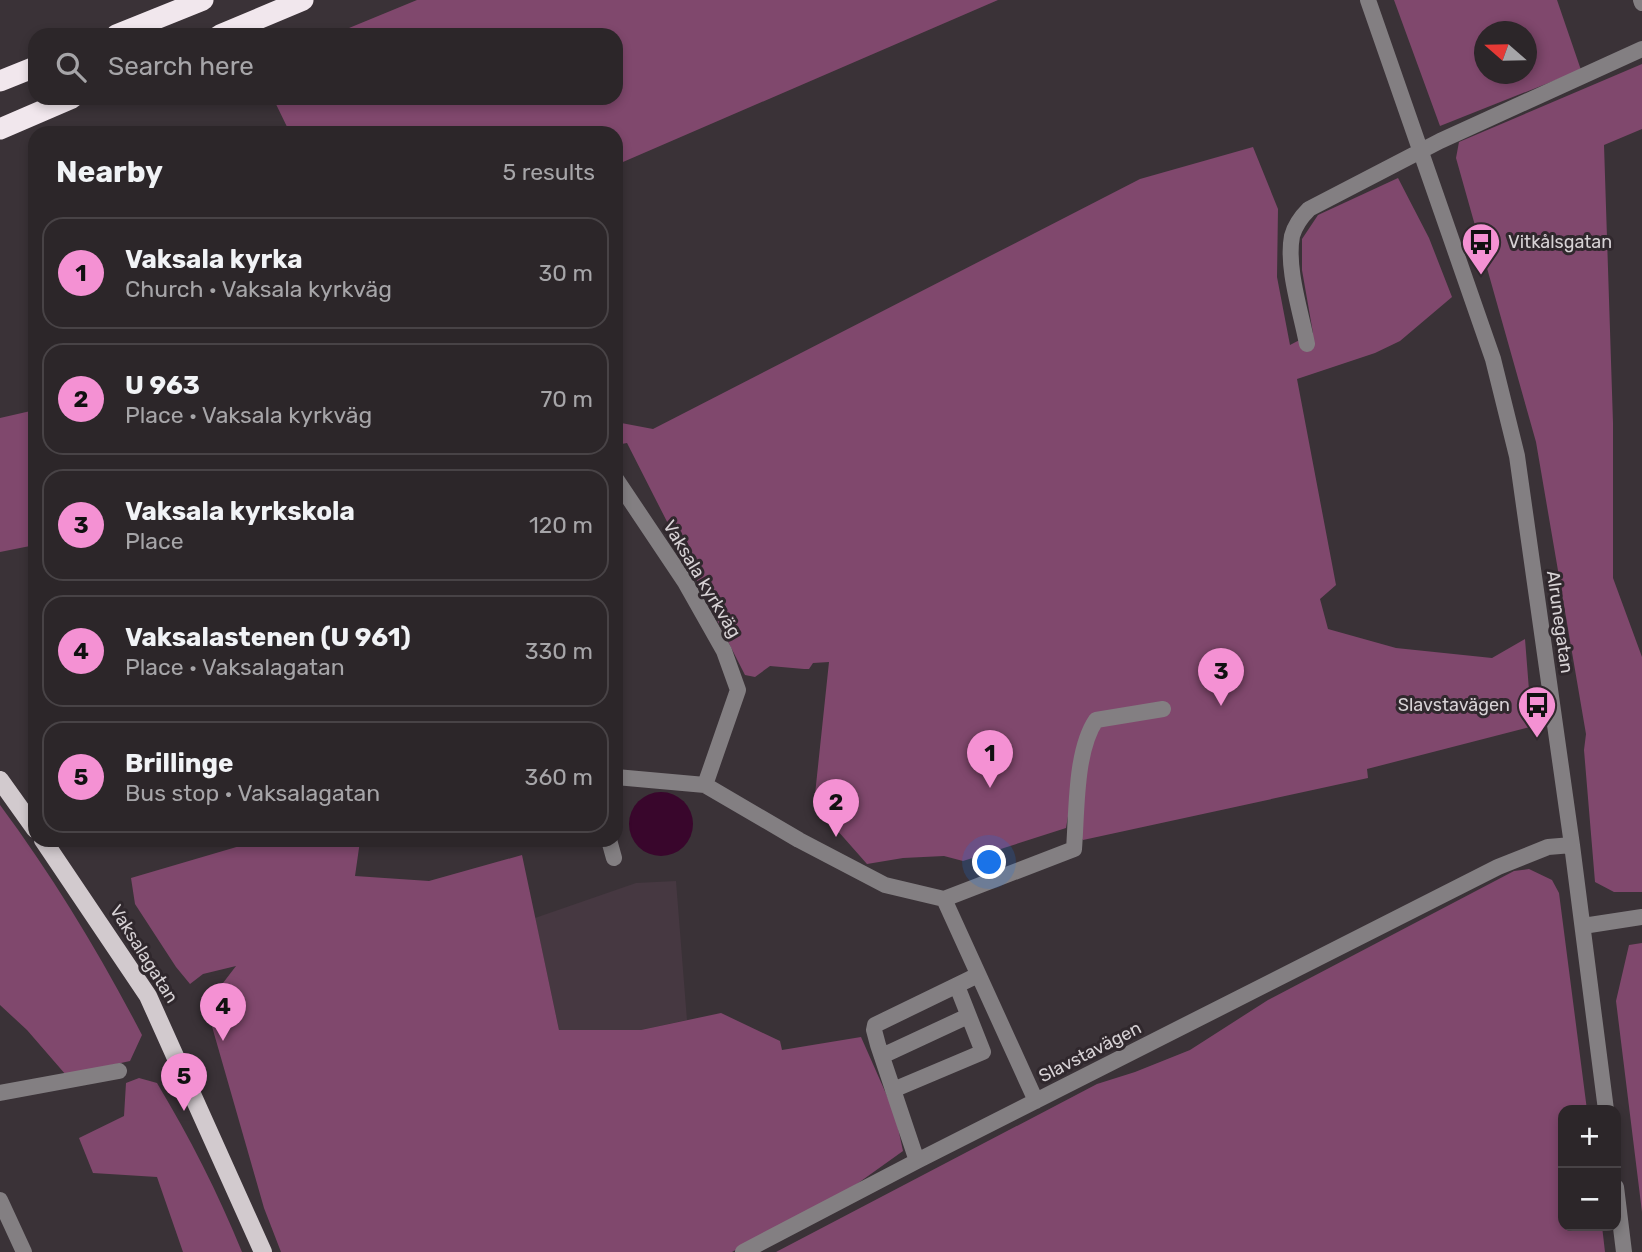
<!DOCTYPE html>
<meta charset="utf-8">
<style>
:root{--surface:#2c2629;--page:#342e31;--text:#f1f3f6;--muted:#a6a5a8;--line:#484346;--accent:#f491d3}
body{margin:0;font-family:Rubik,sans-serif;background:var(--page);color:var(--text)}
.controls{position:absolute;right:21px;bottom:21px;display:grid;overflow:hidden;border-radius:14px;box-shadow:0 4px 10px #0003}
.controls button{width:63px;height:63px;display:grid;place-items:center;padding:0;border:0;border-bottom:2px solid var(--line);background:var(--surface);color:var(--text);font:35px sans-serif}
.compass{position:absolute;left:1474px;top:21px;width:63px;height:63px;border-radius:50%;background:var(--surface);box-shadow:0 4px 10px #0003;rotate:290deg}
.you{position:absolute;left:990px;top:863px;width:24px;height:24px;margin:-18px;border:5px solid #fff;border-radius:50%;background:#1a73e8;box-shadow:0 0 0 10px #1a73e833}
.badge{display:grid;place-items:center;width:46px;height:46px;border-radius:50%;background:var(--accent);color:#111;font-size:23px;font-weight:700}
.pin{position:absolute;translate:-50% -58px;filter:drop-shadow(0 2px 4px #0008)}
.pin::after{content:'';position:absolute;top:37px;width:24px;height:21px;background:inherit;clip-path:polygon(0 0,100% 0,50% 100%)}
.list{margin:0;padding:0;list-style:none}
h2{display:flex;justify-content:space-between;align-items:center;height:91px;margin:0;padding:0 28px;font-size:30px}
h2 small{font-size:23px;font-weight:400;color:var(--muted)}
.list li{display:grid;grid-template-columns:46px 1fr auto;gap:21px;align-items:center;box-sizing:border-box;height:112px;margin:0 14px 14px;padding:0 14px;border:2px solid var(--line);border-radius:21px}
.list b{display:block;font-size:26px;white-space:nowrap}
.list p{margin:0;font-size:23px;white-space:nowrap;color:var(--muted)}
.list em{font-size:23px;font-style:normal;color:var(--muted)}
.icon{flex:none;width:38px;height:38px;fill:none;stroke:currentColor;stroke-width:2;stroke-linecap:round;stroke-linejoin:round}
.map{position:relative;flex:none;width:1642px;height:1252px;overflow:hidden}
.search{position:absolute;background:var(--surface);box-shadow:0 4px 10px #0003;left:28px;top:28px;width:595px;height:77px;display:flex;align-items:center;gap:18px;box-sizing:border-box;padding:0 24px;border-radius:21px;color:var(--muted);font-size:26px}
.panel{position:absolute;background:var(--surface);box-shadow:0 4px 10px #0003;left:28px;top:126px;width:595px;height:721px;border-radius:21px}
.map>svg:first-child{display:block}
</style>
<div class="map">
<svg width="1642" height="1252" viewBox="0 0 1642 1252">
<rect width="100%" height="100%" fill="#3a3237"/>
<path fill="#463841" d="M676,881L687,1020L641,1030H559L535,918L636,883Z"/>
<path fill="#80486d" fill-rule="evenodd" d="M417,0H998L616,165V133H290L273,98H616V35H332Z
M1394,0H1557L1581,70L1440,126ZM1484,32H1526V74H1484Z
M1642,64V129L1604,145L1613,423V578L1642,657V892H1614L1595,882L1584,750L1586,734L1536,442L1456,158L1459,142Z
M1253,147L1278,209L1277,277L1290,345L1313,333L1302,270V239L1318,215L1398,178L1429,238L1452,297L1400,341L1375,353L1297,379L1336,585L1320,599L1328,629L1396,648L1492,658L1525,639L1530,703V727L1367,769L1368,778L1083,840L1079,834L1081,739L1066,828L963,861L944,856L903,858L867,864L814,804L829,662L813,663L809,669H804L770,666L755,677L745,675L627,443L616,445V422L653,429L1140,179Z
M35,410V545L0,552V418Z
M0,805C54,878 100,954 142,1035L130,1061L66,1075L27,1030L0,1005Z
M260,840H356L360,841L355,876L429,881L522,855L559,1030H641L721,1013L780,1041L782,1050L861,1037L895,1114L903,1151L854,1186L732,1252H281L264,1208L211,1023L210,1000L236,966L203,974L190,984L176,967L135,904L131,878Z
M1529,869L1552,880L1559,893L1587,1110H1563V1226H1602L1605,1252H776L1097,1084L1135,1072L1190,1050L1268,1000L1514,871Z
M1642,943V1212L1616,1001L1629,945Z
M139,1078L157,1083C190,1138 218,1193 242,1252H183L157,1177L93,1173L79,1138L124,1116L126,1083Z"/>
<path fill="#39062c" d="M629 824a32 32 0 1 1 64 0a32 32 0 1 1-64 0Z"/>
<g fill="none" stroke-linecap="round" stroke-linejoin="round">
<path stroke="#837f82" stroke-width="16" d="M1368,0L1493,359L1517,456L1572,845L1606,1110
M1641,0L1642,3
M1307,344C1301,312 1286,268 1292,236C1295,225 1302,216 1309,209L1440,141L1642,49
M616,479L685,582L724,651L738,690L705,785
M616,777L705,785L799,840L885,885L944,899L1036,1101
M609,840L614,858
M944,899L1074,849C1077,811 1075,751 1096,720L1163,709
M1583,926L1642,917
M882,1056L968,1016
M893,1090L983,1052L957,986
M0,1093L119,1071
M917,1161L878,1045L874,1030L875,1025L978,975
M1616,1187L1624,1252
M0,1200L24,1252
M743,1252L917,1161L1498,867L1548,847L1572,845"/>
<path stroke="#d2cace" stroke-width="18" d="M0,780L35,829
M43,840L148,996L263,1252"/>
<path stroke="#f1e7ed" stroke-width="21" d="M116,35L203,0
M220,35L303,0
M0,81L35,67
M0,129L72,98"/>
</g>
<defs>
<g id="bus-pin" transform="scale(2.0125)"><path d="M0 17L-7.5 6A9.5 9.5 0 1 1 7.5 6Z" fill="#f491d3" stroke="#30282d"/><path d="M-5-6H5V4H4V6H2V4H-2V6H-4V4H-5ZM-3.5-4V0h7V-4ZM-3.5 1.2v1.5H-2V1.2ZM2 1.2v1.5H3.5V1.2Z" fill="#111"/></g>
</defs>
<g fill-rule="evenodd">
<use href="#bus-pin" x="1481" y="242"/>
<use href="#bus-pin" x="1537" y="705"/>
</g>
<g text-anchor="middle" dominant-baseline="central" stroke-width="6" stroke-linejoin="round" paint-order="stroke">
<g font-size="18" fill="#d7d2d5" stroke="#30282d" text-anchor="start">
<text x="1508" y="242">Vitkålsgatan</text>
<text x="1510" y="705" text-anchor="end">Slavstavägen</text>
</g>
<g font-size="18" fill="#d7d2d5" stroke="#30282d">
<text transform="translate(702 579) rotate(59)">Vaksala kyrkväg</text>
<text transform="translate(1560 622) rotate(82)">Alrunegatan</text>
<text transform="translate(144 954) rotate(58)">Vaksalagatan</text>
<text transform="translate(1090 1052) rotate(-27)">Slavstavägen</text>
</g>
</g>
</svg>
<div class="controls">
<button>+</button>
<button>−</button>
</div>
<svg class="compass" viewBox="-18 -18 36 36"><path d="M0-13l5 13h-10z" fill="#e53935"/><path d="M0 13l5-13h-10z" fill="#a6a5a8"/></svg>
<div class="you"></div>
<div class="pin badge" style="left:990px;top:788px">1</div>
<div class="pin badge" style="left:836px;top:837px">2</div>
<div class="pin badge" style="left:1221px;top:706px">3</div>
<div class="pin badge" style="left:223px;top:1041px">4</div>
<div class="pin badge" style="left:184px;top:1111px">5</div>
<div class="search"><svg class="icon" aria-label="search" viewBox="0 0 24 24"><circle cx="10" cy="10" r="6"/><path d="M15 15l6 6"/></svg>Search here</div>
<section class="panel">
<h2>Nearby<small>5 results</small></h2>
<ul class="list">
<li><span class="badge">1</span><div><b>Vaksala kyrka</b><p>Church · Vaksala kyrkväg</p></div><em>30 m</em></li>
<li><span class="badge">2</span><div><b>U 963</b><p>Place · Vaksala kyrkväg</p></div><em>70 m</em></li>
<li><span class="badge">3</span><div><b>Vaksala kyrkskola</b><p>Place</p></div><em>120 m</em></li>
<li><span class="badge">4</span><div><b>Vaksalastenen (U 961)</b><p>Place · Vaksalagatan</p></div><em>330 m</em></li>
<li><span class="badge">5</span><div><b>Brillinge</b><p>Bus stop · Vaksalagatan</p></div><em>360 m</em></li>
</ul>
</section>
</div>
